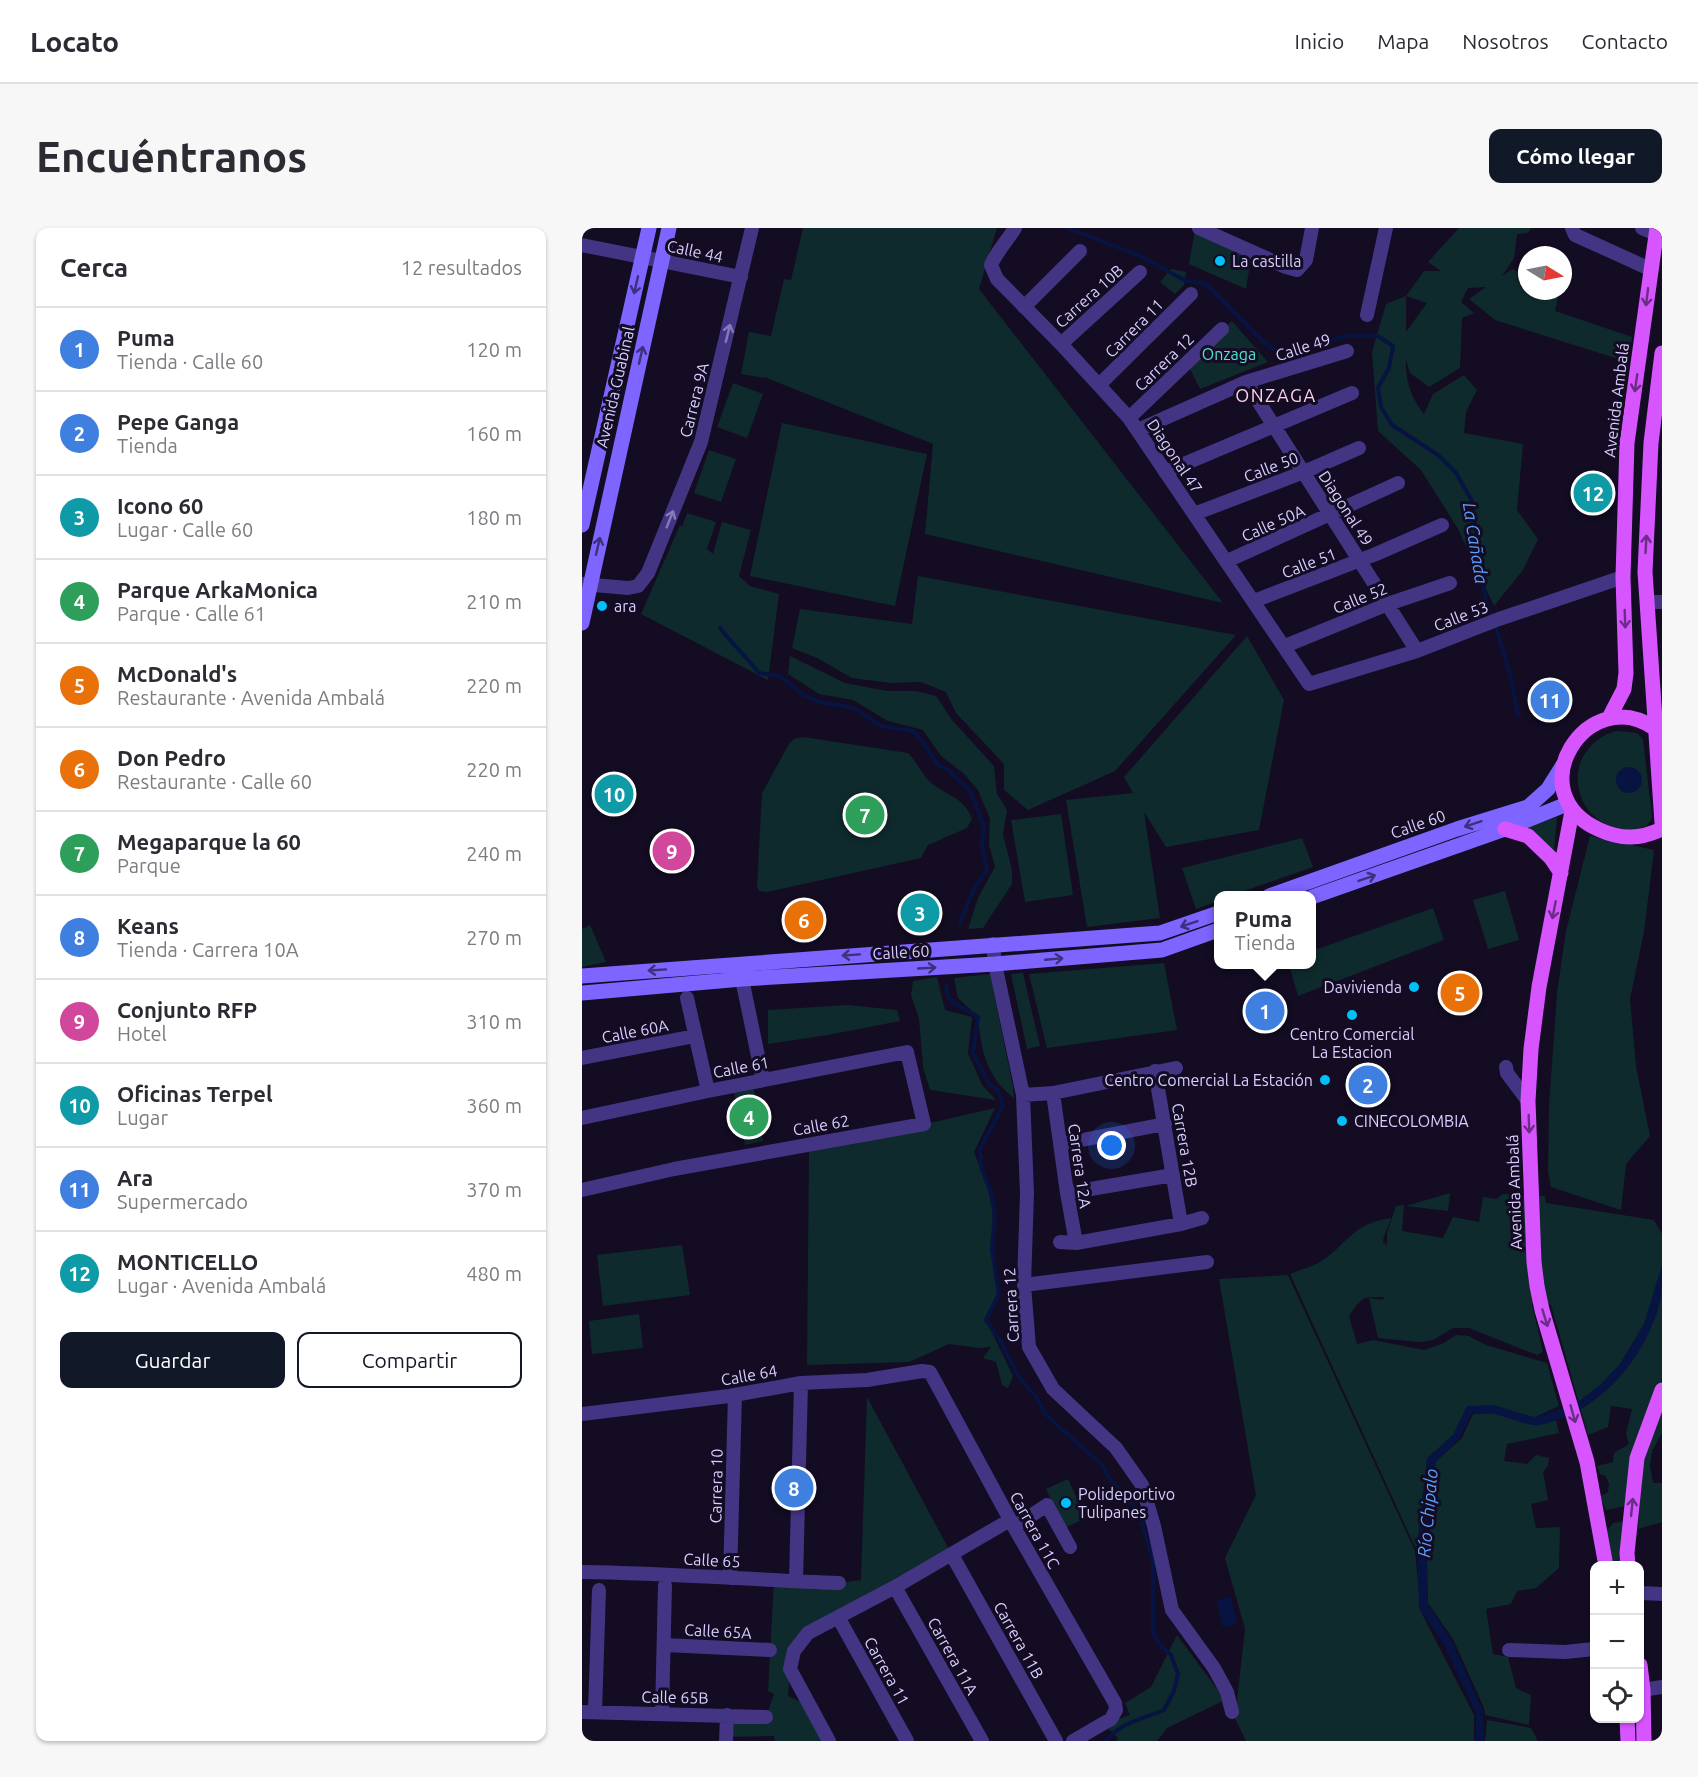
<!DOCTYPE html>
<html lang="es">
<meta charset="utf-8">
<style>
:root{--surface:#fff;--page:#f7f7f7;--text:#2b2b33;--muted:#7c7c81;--line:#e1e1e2;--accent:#111827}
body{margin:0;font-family:Ubuntu,sans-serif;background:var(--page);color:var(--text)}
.controls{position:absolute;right:18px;bottom:18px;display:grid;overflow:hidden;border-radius:12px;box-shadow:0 2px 4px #0004}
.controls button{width:54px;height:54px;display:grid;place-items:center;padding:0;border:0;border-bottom:2px solid var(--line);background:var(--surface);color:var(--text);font:30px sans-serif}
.compass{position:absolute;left:936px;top:18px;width:54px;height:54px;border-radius:50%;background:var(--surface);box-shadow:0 2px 4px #0004;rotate:100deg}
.you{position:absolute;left:530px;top:918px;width:21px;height:21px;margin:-15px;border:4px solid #fff;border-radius:50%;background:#1a73e8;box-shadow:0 0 0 9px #1a73e833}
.badge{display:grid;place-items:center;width:39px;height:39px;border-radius:50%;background:var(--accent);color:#fff;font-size:20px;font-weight:700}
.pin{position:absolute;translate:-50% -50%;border:3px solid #fff;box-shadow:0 2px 6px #0006}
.popup{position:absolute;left:632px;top:663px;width:102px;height:78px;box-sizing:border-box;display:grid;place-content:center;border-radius:12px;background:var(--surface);filter:drop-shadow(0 2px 4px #0005);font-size:20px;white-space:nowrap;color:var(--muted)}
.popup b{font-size:22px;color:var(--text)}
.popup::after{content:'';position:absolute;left:50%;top:100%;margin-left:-12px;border:12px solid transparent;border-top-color:var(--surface)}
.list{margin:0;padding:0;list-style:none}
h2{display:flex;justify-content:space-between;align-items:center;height:78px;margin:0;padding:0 24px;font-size:26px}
h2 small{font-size:20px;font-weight:400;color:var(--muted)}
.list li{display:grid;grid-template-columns:39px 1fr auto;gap:18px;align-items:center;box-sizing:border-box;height:84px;padding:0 24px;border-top:2px solid var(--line)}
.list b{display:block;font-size:22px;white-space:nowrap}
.list p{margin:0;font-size:20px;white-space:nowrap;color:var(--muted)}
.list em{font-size:20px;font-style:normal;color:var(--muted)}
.actions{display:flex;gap:12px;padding:18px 24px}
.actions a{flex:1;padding:14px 0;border:2px solid var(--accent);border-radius:12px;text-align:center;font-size:21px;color:var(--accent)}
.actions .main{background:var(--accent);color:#fff}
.icon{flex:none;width:33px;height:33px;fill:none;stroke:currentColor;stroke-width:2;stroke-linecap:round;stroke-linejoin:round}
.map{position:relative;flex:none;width:1080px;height:1513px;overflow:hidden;border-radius:12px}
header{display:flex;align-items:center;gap:36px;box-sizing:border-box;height:84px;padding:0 30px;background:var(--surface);border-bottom:2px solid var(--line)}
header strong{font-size:28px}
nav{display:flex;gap:33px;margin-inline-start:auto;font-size:21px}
.intro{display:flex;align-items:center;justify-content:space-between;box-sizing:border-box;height:144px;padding:0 36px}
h1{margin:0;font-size:42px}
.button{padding:15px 27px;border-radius:12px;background:var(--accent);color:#fff;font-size:21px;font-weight:700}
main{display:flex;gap:36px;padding:0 36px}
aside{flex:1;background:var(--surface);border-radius:12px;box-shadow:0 2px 4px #0004}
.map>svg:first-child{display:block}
</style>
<header>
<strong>Locato</strong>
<nav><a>Inicio</a><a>Mapa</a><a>Nosotros</a><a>Contacto</a></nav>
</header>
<div class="intro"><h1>Encuéntranos</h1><a class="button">Cómo llegar</a></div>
<main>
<aside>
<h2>Cerca<small>12 resultados</small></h2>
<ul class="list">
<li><span class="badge" style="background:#3f7fe0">1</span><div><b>Puma</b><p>Tienda · Calle 60</p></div><em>120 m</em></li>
<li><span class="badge" style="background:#3f7fe0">2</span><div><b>Pepe Ganga</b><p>Tienda</p></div><em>160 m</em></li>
<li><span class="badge" style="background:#0f9aa8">3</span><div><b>Icono 60</b><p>Lugar · Calle 60</p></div><em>180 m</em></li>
<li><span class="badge" style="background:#2e9e5b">4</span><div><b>Parque ArkaMonica</b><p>Parque · Calle 61</p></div><em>210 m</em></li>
<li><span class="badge" style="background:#e8710a">5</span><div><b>McDonald's</b><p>Restaurante · Avenida Ambalá</p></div><em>220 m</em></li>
<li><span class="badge" style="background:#e8710a">6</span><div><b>Don Pedro</b><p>Restaurante · Calle 60</p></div><em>220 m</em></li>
<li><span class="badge" style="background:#2e9e5b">7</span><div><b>Megaparque la 60</b><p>Parque</p></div><em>240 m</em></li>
<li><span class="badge" style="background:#3f7fe0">8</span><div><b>Keans</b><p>Tienda · Carrera 10A</p></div><em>270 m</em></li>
<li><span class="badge" style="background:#d1479c">9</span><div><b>Conjunto RFP</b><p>Hotel</p></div><em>310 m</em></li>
<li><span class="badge" style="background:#0f9aa8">10</span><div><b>Oficinas Terpel</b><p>Lugar</p></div><em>360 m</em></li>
<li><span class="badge" style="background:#3f7fe0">11</span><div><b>Ara</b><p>Supermercado</p></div><em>370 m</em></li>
<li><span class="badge" style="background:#0f9aa8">12</span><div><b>MONTICELLO</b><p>Lugar · Avenida Ambalá</p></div><em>480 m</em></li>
</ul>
<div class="actions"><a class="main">Guardar</a><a>Compartir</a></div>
</aside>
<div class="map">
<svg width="1080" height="1513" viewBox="0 0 1080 1513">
<rect width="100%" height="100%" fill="#130c23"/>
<path fill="#0f2a2d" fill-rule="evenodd" d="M221,0H415L397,61L641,375L343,306L351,216L182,149V150L159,146L167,104L189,108L202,51L209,52Z
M877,0H949L946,5L935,6L932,30L920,48L931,41L945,49V63H972L977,66L973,83L1050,109L1046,134L913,92L887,71L904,59L886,60L879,74L892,85L880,90L878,140L847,159L828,145L824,132C823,152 829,170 842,186L851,166L882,147L895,162L884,184L882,205L941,216L935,282L956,311L941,342L912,378L876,301L839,242L796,203L790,124L804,76L824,68L842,43H859L846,34ZM824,68L845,75L824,104Z
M613,2L669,30L664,61L607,36Z
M589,41L604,44L602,57L593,66L578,54Z
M650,93L686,134L618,161L605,135Z
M151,155L181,166L165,210L135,199Z
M200,195L345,226L313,378L168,348Z
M127,222L154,231L139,274L112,265Z
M105,285L134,294L125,321L131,326L140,294L169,302L157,348L168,358L197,366L186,452L59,386L98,297L100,299Z
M336,348L654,407L533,543L446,582L422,562V536L374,485L364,464L339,454L309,455L270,450L235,430L210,420L218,381L330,396Z
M665,408L702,472L677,602L584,619L562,584L578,690L505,699L484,572L551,565L542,549Z
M208,428L263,455L305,463H334L354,468L370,492L412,538L415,566L425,582L421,606L430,642V656L401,700L386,701L396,670L413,639L407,617L408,591L396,562L381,545L359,528L341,502L306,493L271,472L237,466L206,446Z
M1035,503L1055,505L1061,511L1070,589C1064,610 1027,601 1014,590C996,576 990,547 1002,527C1010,515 1020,506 1035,503Z
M221,509L326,525C334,533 339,544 347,553C363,568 382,568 390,591L385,600L346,617L339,630L185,664L177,663L175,658L180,565L207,516L212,511Z
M479,586L491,667L443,674L429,592Z
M975,589L972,622L946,599Z
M1008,608L1072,622L1062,704L1048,771L1054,838L1068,908L1044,936L1039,982L969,959L966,944L967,878L975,765L984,703Z
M720,610L731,639L651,667L636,668V673L614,681L600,640Z
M923,663L937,712L906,721L891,672Z
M851,680L862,712L716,768L707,737L730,736V723Z
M8,697L24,734L0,739V701Z
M582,735L595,802L465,820L447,746Z
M441,745L458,818L445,821L429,746Z
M408,746L431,859L432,870C404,849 399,821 396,789L376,770L372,750Z
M355,749L363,782L390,789L386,825L400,857L414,872L348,862L341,839L337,790L329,767L331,753Z
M266,777L315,782L318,793L246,807L186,816V782Z
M172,861L181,913L163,917L152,865Z
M413,880L392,924L410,971L412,1035L417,1066L404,1092L431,1148L426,1160L420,1157L414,1134L401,1130L409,1119L397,1120L367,1116L327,1134L225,1137L227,923Z
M868,965L866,983L824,978Z
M921,966L963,968L964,975L1072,992L1080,1006V1151L1071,1173L1048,1277L1024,1282L1018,1269L1026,1264L1027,1256L1024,1248L1018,1246L1015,1238L1031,1234L1032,1225L1047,1216L1044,1206L1050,1181L1029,1178L1026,1199L1006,1207L969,1077L960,1071L957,1075L950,1076L961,1124L955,1127L887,1100H871L851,1112L838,1114L796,1110L787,1070L801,1072L802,1069C780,1069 780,1069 767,1088L775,1116L791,1112L842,1122L862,1115L874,1107L887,1108L904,1117L965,1135L977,1178L951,1190L886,1180L873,1207L847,1231L837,1319L834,1321L708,1046C717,1042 730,1039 738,1034C767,1015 769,996 809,990C807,999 802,1005 801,1014L805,1018V1005L814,978L822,977L820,1003L861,1010L871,989L897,994L901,969L914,971Z
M100,1017L108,1067L21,1078L15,1027Z
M706,1047L833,1323L839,1384L892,1487V1513H664L653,1490L663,1401L643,1330L674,1267L637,1051Z
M57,1086L61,1120L10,1126L7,1093Z
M285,1169L370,1327L226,1405L208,1441L206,1468L228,1478L247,1513H193L192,1508L144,1509L145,1487L184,1489L192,1466L186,1463L192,1353L257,1355L279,1352Z
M1080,1180V1205L1070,1223L1068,1238L1071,1255H1080V1294L1056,1301L1059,1241Z
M911,1185L952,1197L974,1192L977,1205L925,1216L922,1233L945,1236L954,1227L967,1230L966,1238L961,1244L966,1272L949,1276L954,1300L978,1299L977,1340L954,1360L935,1363L929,1376L904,1381L911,1426L926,1429L934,1460L949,1467L947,1497L903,1487L902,1480L871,1411L846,1375L844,1317L853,1234L880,1210L891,1186Z
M486,1251L504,1290L482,1300L464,1261Z
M1046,1293L1044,1337H1029L1023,1306L1031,1295Z
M595,1407L643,1472L585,1500L575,1513H534L536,1510L522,1496L548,1487L543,1475L569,1459Z
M905,1492L949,1500L956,1513H903Z"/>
<path fill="#071441" d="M1034 552a13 13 0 1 1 26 0a13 13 0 1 1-26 0Z
M1080,1037C1080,1048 1080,1060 1079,1070C1065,1129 1019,1184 958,1197C948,1199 925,1189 913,1186C906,1185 898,1185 890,1185L878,1210L854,1234L845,1319L846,1377L870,1413L901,1483L902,1513H893L894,1485L862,1417L837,1380L835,1317L845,1230L871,1207L885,1178L911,1177L952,1189L992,1177L1019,1156L1037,1137L1062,1096Z
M649,1369L655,1396L640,1399L635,1372Z"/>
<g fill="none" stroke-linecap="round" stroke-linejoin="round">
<path stroke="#071441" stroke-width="4" d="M486,0L558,28L602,52L624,56L681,114L694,123L702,124L764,108H796L811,118L807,140L796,160L799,179L810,197L856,227L874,245L890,273L903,369L910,389
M913,397L928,446L936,487
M138,400C150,416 165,429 177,445L198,448L221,467L238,474L272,480L299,498L331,503L337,509L356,537L365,541L389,564L402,598L400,618L405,641L391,663L377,696
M364,757C365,780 380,777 396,789L391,825L407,856L416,862L421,878L398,921L399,939L408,962L413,987L410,1021L417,1066L404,1092L417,1111L437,1149L455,1170L464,1187L520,1237L528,1252L545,1269L557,1285L571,1332V1406L579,1418L589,1427L596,1446L592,1463L582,1482C561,1491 539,1494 524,1513"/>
<path stroke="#433584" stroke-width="14" d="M433,0C425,13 415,23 409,37L415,51L479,116L547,190L727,456L835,423L917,391L1041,349
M617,0L704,39L715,42L724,32L730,0
M990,0L993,7L1068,41
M1060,0L1074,6
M0,17L159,49
M442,79L498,23
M785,87L804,0
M479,116L558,44
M664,154L835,423
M517,157L609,66
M547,190L640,101
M556,202L664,154L765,123
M583,244L770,165
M612,286L722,244L777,220
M645,333L816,255
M0,356L46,360L56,358L66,345L119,214L170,0
M672,373L794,326L860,297
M1065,374H1080
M703,418L806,376L868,355
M411,716L413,736L441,867L445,965L442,1057L447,1119L471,1161L534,1220L560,1257L572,1298L590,1382L632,1440L645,1464L650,1484
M160,751L181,852
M105,770L126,863
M0,830L113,808
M924,839L925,845L946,873
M573,843L599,996
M471,865L485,965L494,1015
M441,867L471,865L594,840
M0,890L126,863L325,824L342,896L92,941L0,962
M479,916L583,896
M485,965L591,947
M478,1014L494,1015L599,996L620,990
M442,1057L625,1034
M0,1186L147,1168L219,1155L285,1152L340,1143L348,1144L432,1299L533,1475L534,1482L529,1491L491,1513
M432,1299L465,1277L488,1319
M370,1327L474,1513
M0,1344C86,1345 171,1352 257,1355
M148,1350L153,1167
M214,1353L219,1155
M313,1359L400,1513
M1058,1365L1080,1366
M256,1389L325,1513
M83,1417L188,1422
M927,1422L983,1424L1012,1421
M1061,1462L1080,1459
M0,1484L184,1489
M13,1484L17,1362
M80,1485L83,1357
M144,1513L145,1487
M247,1513L208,1441L212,1423L226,1405L313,1359L428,1292"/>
<path stroke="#7e65ff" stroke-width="15" d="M0,297L67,0
M0,395L87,0
M687,668L875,601L946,579L966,561L981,537
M730,669L923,601L985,576
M0,748L578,705L636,685
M0,765L160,751L413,736L580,722L636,702"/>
<path stroke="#d655ff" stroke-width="15" d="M1080,125L1069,215L1063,344L1080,595
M1027,490L1042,461L1044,445L1041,349L1045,215L1075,0
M1072,500C1006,454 934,565 1018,602C1040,612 1058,611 1080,601
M990,583L957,759L949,821L946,873L952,1034L955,1058L960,1082L1005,1234L1024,1338
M923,601L946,608L969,630L979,645
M1046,1338L1045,1325L1055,1230L1080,1162
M1058,1437L1061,1462L1062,1513
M1045,1490L1046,1513"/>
</g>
<defs><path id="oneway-shaft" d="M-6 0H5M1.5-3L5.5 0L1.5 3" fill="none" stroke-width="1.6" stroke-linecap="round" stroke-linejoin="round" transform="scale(1.5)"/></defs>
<g stroke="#3e307b">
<use href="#oneway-shaft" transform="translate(54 57) rotate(103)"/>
<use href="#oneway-shaft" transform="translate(59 127) rotate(-77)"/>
<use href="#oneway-shaft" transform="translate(16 318) rotate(-77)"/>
<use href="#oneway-shaft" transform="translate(891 596) rotate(162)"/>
<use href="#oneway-shaft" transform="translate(785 650) rotate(-19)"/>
<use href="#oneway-shaft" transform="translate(607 696) rotate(161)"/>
<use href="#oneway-shaft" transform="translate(269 727) rotate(176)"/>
<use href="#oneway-shaft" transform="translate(472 731) rotate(-5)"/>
<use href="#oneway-shaft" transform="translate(345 740) rotate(-3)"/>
<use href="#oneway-shaft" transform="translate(75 742) rotate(176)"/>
</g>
<g stroke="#6b2d86">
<use href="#oneway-shaft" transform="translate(1065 69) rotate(97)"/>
<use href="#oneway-shaft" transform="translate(1054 155) rotate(98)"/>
<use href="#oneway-shaft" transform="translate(1064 316) rotate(-87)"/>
<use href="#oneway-shaft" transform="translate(1043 391) rotate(88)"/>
<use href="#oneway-shaft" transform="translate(972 682) rotate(101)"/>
<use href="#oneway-shaft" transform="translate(947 896) rotate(88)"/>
<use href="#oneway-shaft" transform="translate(963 1090) rotate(73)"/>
<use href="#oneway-shaft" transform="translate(991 1186) rotate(74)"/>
<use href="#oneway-shaft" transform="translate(1050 1279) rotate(-84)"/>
</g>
<g stroke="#877abb">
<use href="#oneway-shaft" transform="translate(146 105) rotate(-76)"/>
<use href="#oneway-shaft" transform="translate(88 291) rotate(-68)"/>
</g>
<g fill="#00bff9" stroke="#130c23" stroke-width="2">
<circle cx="638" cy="33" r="6"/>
<circle cx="20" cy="378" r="6"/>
<circle cx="832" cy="759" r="6"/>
<circle cx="770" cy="787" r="6"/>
<circle cx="743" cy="852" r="6"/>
<circle cx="760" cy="893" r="6"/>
<circle cx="484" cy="1275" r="6"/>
</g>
<g text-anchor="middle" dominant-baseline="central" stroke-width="6" stroke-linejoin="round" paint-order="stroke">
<g font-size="16" fill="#daceff" stroke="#130c23">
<text transform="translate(113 23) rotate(12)">Calle 44</text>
<text transform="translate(507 68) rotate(-42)">Carrera 10B</text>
<text transform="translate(552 100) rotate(-45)">Carrera 11</text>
<text transform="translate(721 119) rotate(-18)">Calle 49</text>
<text transform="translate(582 134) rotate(-44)">Carrera 12</text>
<text transform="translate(33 159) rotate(-77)">Avenida Guabinal</text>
<text transform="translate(112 172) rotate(-76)">Carrera 9A</text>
<text transform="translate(1034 172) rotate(-83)">Avenida Ambalá</text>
<text transform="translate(593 228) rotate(56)">Diagonal 47</text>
<text transform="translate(689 239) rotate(-21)">Calle 50</text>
<text transform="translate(764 280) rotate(57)">Diagonal 49</text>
<text transform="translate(691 295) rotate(-24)">Calle 50A</text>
<text transform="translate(727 335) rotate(-21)">Calle 51</text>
<text transform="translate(778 370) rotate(-22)">Calle 52</text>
<text transform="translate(879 388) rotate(-21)">Calle 53</text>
<text transform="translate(836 596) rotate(-19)">Calle 60</text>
<text transform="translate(319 724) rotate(-3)">Calle 60</text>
<text transform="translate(53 803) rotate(-11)">Calle 60A</text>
<text transform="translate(159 839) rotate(-11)">Calle 61</text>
<text transform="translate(239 897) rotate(-10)">Calle 62</text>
<text transform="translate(603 917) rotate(80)">Carrera 12B</text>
<text transform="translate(498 938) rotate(82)">Carrera 12A</text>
<text transform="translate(932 964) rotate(-92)">Avenida Ambalá</text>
<text transform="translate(429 1077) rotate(-93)">Carrera 12</text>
<text transform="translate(167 1147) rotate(-10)">Calle 64</text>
<text transform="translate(134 1258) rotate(-89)">Carrera 10</text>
<text transform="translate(453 1302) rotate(61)">Carrera 11C</text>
<text transform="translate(130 1332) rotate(3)">Calle 65</text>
<text transform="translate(136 1403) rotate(3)">Calle 65A</text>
<text transform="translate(437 1412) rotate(61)">Carrera 11B</text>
<text transform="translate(371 1428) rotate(61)">Carrera 11A</text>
<text transform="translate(305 1443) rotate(61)">Carrera 11</text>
<text transform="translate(93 1469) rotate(1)">Calle 65B</text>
</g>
<g font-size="16" fill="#daceff" stroke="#130c23" text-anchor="start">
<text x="650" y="33">La castilla</text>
<text x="32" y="378">ara</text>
<text x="820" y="759" text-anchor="end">Davivienda</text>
<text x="770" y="806" text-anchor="middle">Centro Comercial<tspan x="770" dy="18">La Estacion</tspan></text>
<text x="731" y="852" text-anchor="end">Centro Comercial La Estación</text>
<text x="772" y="893">CINECOLOMBIA</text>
<text x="496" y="1266">Polideportivo<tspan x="496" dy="18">Tulipanes</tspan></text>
</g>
<g font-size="16" fill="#55e4d4" stroke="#130c23">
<text x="647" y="126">Onzaga</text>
</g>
<g font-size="18" letter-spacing="1.5" fill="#ffd0e8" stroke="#130c23">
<text x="694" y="167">ONZAGA</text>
</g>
<g font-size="18" font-style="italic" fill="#5c9eff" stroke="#130c23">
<text transform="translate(894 315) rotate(81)">La Cañada</text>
<text transform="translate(845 1285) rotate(-85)">Río Chipalo</text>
</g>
</g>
</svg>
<div class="controls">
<button>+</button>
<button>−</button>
<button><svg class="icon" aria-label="locate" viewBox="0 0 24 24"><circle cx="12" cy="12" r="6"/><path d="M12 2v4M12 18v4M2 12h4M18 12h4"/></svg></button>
</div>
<svg class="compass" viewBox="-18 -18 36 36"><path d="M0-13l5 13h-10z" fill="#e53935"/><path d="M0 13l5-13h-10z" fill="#7c7c81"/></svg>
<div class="you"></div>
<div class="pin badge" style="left:683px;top:783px;background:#3f7fe0">1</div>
<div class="popup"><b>Puma</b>Tienda</div>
<div class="pin badge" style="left:786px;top:857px;background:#3f7fe0">2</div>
<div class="pin badge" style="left:338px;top:685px;background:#0f9aa8">3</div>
<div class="pin badge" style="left:167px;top:889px;background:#2e9e5b">4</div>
<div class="pin badge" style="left:878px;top:765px;background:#e8710a">5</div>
<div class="pin badge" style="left:222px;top:692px;background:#e8710a">6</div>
<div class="pin badge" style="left:283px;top:587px;background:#2e9e5b">7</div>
<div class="pin badge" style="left:212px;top:1260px;background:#3f7fe0">8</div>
<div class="pin badge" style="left:90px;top:623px;background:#d1479c">9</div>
<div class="pin badge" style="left:32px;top:566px;background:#0f9aa8">10</div>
<div class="pin badge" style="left:968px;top:472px;background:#3f7fe0">11</div>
<div class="pin badge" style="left:1011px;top:265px;background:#0f9aa8">12</div>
</div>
</main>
